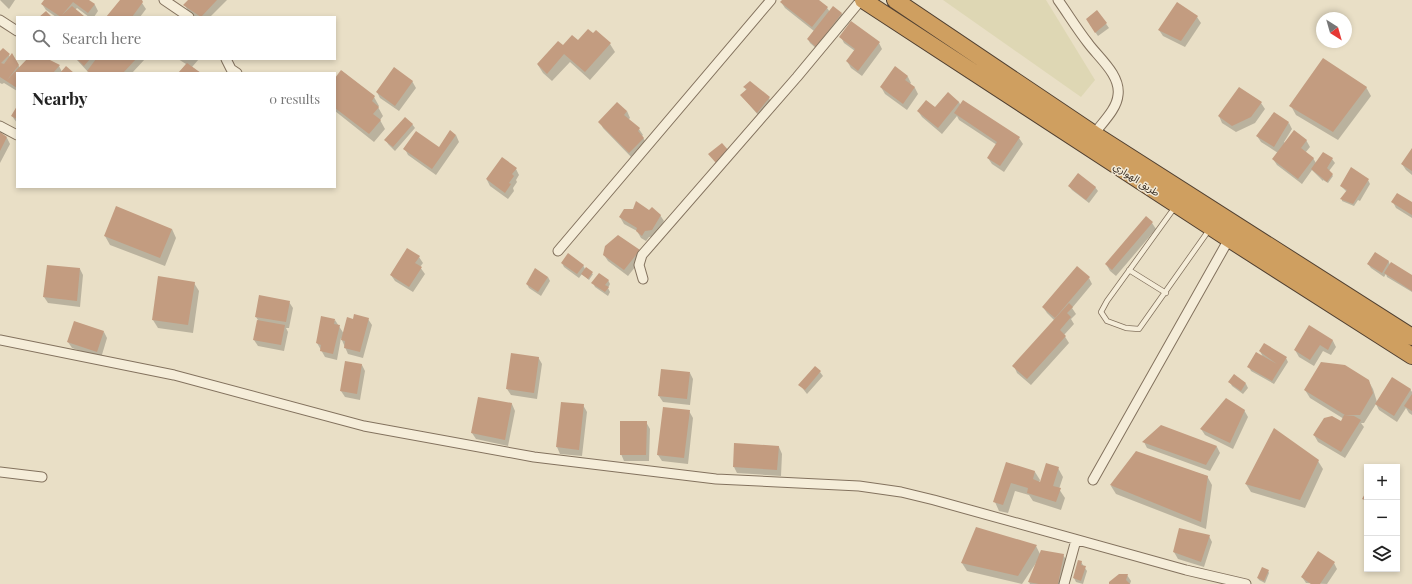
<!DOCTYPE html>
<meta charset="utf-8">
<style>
:root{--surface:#fff;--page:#f2f2f2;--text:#222;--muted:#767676;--line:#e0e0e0}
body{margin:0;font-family:"Playfair Display","Noto Sans Arabic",serif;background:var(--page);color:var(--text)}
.controls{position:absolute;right:12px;bottom:12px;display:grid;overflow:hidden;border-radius:0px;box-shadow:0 2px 6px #0003}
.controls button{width:36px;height:36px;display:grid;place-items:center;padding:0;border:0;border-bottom:1px solid var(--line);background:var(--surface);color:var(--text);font:20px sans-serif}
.compass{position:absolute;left:1316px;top:12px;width:36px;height:36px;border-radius:50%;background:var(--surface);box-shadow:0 2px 6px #0003;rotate:143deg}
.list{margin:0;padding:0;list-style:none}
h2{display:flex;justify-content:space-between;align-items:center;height:52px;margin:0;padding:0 16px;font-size:17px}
h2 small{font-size:13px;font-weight:400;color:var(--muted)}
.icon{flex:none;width:22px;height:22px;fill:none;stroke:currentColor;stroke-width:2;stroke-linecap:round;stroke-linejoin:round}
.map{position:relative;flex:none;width:1412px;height:584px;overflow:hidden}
.search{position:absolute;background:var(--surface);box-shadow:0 2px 6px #0003;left:16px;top:16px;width:320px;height:44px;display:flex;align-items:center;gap:10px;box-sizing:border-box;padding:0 14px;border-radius:0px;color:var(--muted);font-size:15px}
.panel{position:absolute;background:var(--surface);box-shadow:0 2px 6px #0003;left:16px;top:72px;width:320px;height:116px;border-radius:0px}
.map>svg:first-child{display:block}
</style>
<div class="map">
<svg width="1412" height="584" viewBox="0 0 1412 584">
<rect width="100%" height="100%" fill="#e9dfc6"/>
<path fill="#ded7b4" d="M943,0H1046L1095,80L1081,97Z"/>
<path fill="#0003" d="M0,0H15L9,9Z
M46,0H87L95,5L98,11L94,17H89L77,8L75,10L83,17H56L46,10L42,4Z
M121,0H140L146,9L140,17H107Z
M189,0H227L210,17H196L188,11L185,5Z
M783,0H817L827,8L830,12L833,7L842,14L844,18L818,50L810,43L808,39L814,31L785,8L781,2Z
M1097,11L1109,28L1098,36L1089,23Z
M1197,17L1201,23L1185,47L1163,36L1159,30Z
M841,37L879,43L882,49L862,76L851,68L847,61L855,51L844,43Z
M610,44L615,52L590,80L570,62L552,81L543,73L538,65L563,46Z
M0,52L9,55L10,57L12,55L20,68L29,59H46L59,66L62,72L72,73H17V91L4,83L2,84L0,83Z
M76,59H145L132,73H89Z
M178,59H199L192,67L200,73H179L186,64Z
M895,68L908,77L911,83L910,84L915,88L918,94L907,110L885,94L881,87Z
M342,71L374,97L379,106L378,107L383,116L380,120L385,129L374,142L335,111V79Z
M412,81L416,88L399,111L380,98L377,92Z
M744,87L769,98L771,102L759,116L741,95L747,91Z
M1366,87L1371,96L1338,140L1296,115L1291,106Z
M1239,89L1261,103L1265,109L1255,123L1236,132L1222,123L1219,116Z
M948,94L959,102L961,106L1019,138L1023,144L1004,172L992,164L988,158L997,145L959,120L957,116L942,134L922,117L918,111L935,109Z
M17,108V123L12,116Z
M627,111L630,118L628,120L639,129L643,135L642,136L647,144L633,159L603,128L600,122Z
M1289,123L1292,129L1284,142L1285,143L1306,140L1310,147L1305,153L1313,158L1316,163L1332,159L1335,163L1329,171L1333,176L1328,183L1323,180V181L1312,170L1302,184L1277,165L1273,159L1278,153L1261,142L1257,136Z
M412,124L415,128L395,151L388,144L386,140Z
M0,134L7,138L10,144L0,163Z
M456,135L459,142L436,175L408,155L405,149L439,148Z
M1412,150V175L1406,170L1402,164Z
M502,159L516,169L519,175L516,180L517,182L513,188L514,191L508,199L490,186L487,180Z
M1368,180L1370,184L1360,201L1358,200L1354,206L1342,201V200L1347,192L1341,186Z
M1069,186L1095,187L1098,191L1089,203L1072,190Z
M1393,202L1412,203V218L1396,208Z
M649,211L660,215L664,221L655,236L649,237L646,241L641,238L637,231L624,224L620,217Z
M1146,218L1152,223L1156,229L1116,276L1110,271L1106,264Z
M172,229L176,238L165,266L110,245L105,236Z
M618,236L640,251L643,257L628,276L608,261L604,255Z
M1375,253L1389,262L1390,265L1412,276V292L1387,277L1386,274L1384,277L1371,268L1368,264Z
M419,257L423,263L420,267L425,274L413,292L395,281L391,275Z
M562,263L583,265L585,269L593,274L589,280L582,274L579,278L564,267Z
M80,269L83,275L80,307L48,303L44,297Z
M548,277L550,281L541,296L529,288L527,284Z
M1089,278L1092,284L1072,308L1076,314L1071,319L1074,324L1064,335L1069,343L1031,385L1017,373L1014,366L1055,321L1047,313L1043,307Z
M608,280L610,284L608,288L610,292L608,296L595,287L593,283Z
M194,283L199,291L193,333L158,328L153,320Z
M289,302L293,308L289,328H286L288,332L284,351L258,346L254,340L258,320L256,317Z
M368,319L372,325L363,358L348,354L341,338L337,360L325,357L317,343L335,320L344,334L354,320Z
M1309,327L1333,341L1336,347L1331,355L1323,351L1314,366L1299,357L1295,350Z
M104,332L107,338L101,358L72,348L68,342Z
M1260,351L1286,358L1288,362L1274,384L1251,371L1249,367L1263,357Z
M538,357L542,364L537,399L511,395L507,389Z
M346,363L362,365L365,371L360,400L345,397L341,391Z
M820,372L823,376L807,394L800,385Z
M690,373L693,379L690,405L663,402L659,396Z
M1368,380L1373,389L1377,402L1410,389L1412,392V415L1409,413L1406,408L1397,422L1379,410L1376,404L1364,423H1361L1364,427L1345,458L1318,442L1314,435L1341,423L1344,419L1310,398L1305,390Z
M1230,382L1246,384L1248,388L1243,394L1232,386Z
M479,398L512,404L515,411L508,446L476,439L472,433Z
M562,403L583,405L587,412L582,456L560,454L557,447Z
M1244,410L1248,417L1233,449L1205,435L1201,429Z
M689,411L693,418L688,464L662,461L658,455Z
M646,422L650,429L649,461H624L621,454Z
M1161,426L1217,447L1220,453L1210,471L1147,448L1144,442Z
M735,444L779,447L782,454L781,476L737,473L734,467Z
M1137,453L1207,476L1212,485L1206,529L1116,494L1111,486Z
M1318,461L1323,469L1305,508L1251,492L1246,484Z
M1007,463L1035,472L1040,480L1038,486L1058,468L1063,477L1059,489L1065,498L1061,510L1033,501L1029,495L1015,491L1008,513L999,511L995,502Z
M1209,536L1212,542L1204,567L1178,559L1174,552Z
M1036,546L1040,554L1063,555L1067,561L1062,584H1030L1029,582L1037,563H1036L1022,584L967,571L962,563Z
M1081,562L1087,571L1083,584L1076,582L1074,578Z
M1334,563L1337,569L1327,584L1306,583L1302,577Z
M1268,571L1269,573L1265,583L1259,580L1258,578Z
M1127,575L1131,581L1130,584H1110Z"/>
<path fill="#c39c80" d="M44,0H89L95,4L88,13L73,2L62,15L72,6L84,16L61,17L41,4Z
M120,0H142L143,2L132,17H106Z
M188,0H217L201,17L183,5Z
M782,0H819L828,7L812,27L780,2Z
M1177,2L1198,16L1181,41L1158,30Z
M833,6L842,13L816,47L807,39Z
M1097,10L1107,23L1095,33L1086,19Z
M46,11L52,17H39Z
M851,21L880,42L858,71L846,61L855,49L839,37Z
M588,29L593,33L596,30L611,43L585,72L564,54L547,74L537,64L558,41L563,45L572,35L578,40Z
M3,48L10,54L1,63L4,64L12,53L19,65L7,80L27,59H48L60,65L53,73H17V88L0,77V51Z
M1323,58L1367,87L1333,132L1289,106Z
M77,59H90L84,66Z
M96,59H136L123,73H91L87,71Z
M187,63L201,73H178Z
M66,66L74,73H60Z
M895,66L908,76L905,80L915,87L903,104L880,87Z
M394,67L413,81L395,106L376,92Z
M341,70L375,96L372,101L379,107L373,114L381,120L369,134L335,108V78Z
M750,81L770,97L757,113L740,95L747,89L743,87Z
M1239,87L1262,102L1251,117L1232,126L1218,116Z
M948,92L959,102L938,128L917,111L926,100L935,107Z
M963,100L1020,137L1000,166L987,158L997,142L954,113Z
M617,102L627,111L624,115L640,128L638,131L644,138L629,153L598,122Z
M17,106V119L11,116Z
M1274,112L1289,122L1274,147L1256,136Z
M405,117L413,124L393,147L384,140Z
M450,130L456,135L432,169L403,149L416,131L439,147Z
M1294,130L1307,140L1301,148L1314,158L1298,179L1272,159Z
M0,132L7,137L0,151Z
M722,143L729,151L716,163L708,154Z
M1412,148V171L1401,164Z
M1323,152L1333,158L1327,168L1333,174L1327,182L1311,169Z
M502,157L517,168L512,174L514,176L509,183L511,184L505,193L486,179Z
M1351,167L1369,179L1353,204L1340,199L1347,190L1340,186Z
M1078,173L1096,187L1086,200L1068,186Z
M1397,193L1412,202V215L1391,202Z
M636,201L649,210L652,207L661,215L652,230L645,231L642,236L636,231L637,228L619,217L624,209H633Z
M116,206L172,229L160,258L104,236Z
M1146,216L1153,222L1112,270L1105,264Z
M618,235L640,250L624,270L603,255L605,246Z
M407,248L420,256L415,263L422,267L409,287L390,275Z
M1375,252L1389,261L1382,273L1367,264Z
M568,253L584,265L577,274L561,263Z
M1391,262L1412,275V291L1384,273Z
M47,265L80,268L77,301L43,297Z
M1077,266L1090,277L1055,318L1042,307Z
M586,267L593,272L588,279L581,274Z
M535,268L548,277L538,292L526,284Z
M599,273L609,280L605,285L609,287L605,292L591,283Z
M158,276L195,282L188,325L152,320Z
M259,295L290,301L286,322L255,317Z
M1069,303L1073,307L1067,313L1071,317L1060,330L1066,336L1027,379L1012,366Z
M354,314L369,318L360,352L344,348L345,341L341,340L347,317L353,319Z
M321,316L335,319L334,324L340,325L333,354L320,351L321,345L316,343Z
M257,320L285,325L281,345L253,340Z
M74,321L104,331L97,352L67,342Z
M1309,325L1333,340L1328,350L1320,345L1310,360L1294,350Z
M1264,343L1287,357L1272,381L1247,367L1256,352L1277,364L1259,351Z
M511,353L539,357L534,393L506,389Z
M345,361L362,364L357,394L340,391Z
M1321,362L1345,365L1369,380L1373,393L1360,415H1345L1304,390Z
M815,366L821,371L805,390L798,385Z
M661,369L690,372L687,399L658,396Z
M1234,374L1246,383L1241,391L1228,382Z
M1392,377L1411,389L1394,416L1375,404Z
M1412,394V411L1404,406Z
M478,397L512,403L505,440L471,433Z
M1226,398L1245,410L1230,443L1200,429Z
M561,402L584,404L579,450L556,447Z
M663,407L690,410L684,458L657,455Z
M1344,415L1354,416L1361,420L1341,452L1313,435L1324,418L1332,416L1341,421Z
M620,421H647L646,455H620Z
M1161,425L1217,446L1206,465L1142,442Z
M1274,428L1319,460L1300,500L1245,484Z
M734,443L779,446L777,470L733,467Z
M1136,451L1208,476L1201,522L1110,485Z
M1006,462L1035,471L1033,479L1040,482L1046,463L1059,467L1053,486L1061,488L1056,502L1027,493L1028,488L1011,483L1003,505L993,502Z
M1367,490V501L1362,499Z
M976,527L1037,545L1018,576L961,563Z
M1179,528L1210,535L1201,562L1173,552Z
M1041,550L1064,554L1058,584H1039L1028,582Z
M1318,551L1335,562L1320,584H1311L1301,577Z
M1078,560L1082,561L1081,565L1086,566L1081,581L1073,578Z
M1262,567L1269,570L1264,581L1257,578Z
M1119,574H1128L1126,580L1130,584H1109V582Z"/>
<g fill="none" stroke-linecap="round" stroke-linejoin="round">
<g stroke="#83725e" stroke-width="6">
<path id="lane" d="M1175,207L1107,301L1101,312L1107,321L1126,328L1139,329L1209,230
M1129,270L1166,293"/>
</g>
<g stroke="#83725e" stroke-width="11">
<path id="street" d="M164,0L189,17
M1058,0C1068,14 1077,29 1088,43C1098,57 1121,75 1118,95C1117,109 1102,123 1094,134
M0,20L17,31
M226,59L231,69L237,73
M0,126L17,135
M558,251L771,0
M643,279L639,265L642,255L797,77L861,0
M0,340L174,375L364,426L534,457L716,479L859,486L901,492L934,500L1186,570L1246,584
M0,472L42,477
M1093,480L1229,239
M1064,584L1076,540"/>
</g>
<g stroke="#514031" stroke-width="18">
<path id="highway" d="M863,0L1229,239L1412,356
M895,0L1094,134L1412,337"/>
</g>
<use href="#lane" stroke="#f5edd9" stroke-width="4.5"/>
<use href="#street" stroke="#f5edd9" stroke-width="9"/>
<use href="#highway" stroke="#cf9f60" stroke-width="16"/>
</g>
<g text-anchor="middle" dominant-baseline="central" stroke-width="3" stroke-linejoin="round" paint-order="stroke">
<g font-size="10" fill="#352a20" stroke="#f2e9d5">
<text transform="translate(1137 179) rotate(33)">طريق الهواري</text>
</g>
</g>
</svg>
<div class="controls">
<button>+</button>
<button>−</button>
<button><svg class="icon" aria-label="layers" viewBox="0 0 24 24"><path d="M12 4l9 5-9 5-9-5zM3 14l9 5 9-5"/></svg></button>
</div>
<svg class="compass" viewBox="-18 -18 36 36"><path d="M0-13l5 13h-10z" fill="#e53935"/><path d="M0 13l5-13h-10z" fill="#767676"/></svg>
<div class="search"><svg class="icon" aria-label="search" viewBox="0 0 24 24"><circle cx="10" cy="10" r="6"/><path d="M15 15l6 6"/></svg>Search here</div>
<section class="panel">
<h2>Nearby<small>0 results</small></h2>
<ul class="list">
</ul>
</section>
</div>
